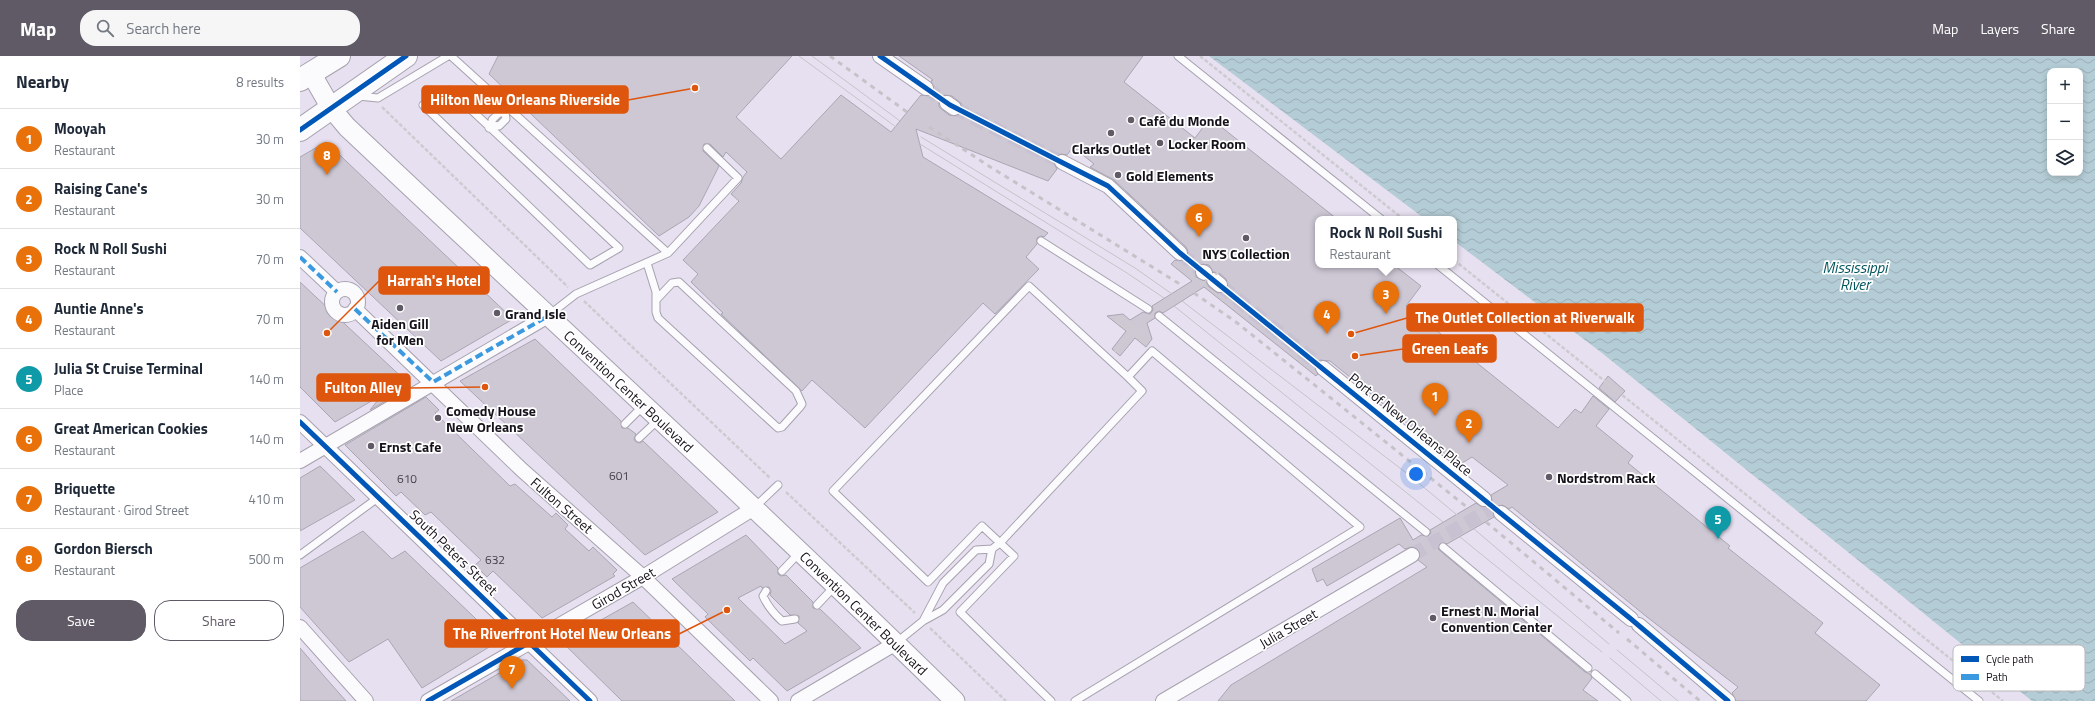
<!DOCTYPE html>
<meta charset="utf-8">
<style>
:root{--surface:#fff;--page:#f6f6f7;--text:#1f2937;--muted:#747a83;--line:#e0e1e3;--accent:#5f5a66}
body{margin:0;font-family:"Titillium Web",sans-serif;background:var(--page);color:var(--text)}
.controls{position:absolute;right:12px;top:12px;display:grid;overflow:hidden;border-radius:8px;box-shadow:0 2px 6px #0003}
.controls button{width:36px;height:36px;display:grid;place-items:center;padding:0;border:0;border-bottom:1px solid var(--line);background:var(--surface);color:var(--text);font:20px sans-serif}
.you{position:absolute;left:1116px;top:418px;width:14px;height:14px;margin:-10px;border:3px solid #fff;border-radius:50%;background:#1a73e8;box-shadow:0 0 0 6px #1a73e833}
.badge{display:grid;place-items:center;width:26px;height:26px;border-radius:50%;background:var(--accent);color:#fff;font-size:13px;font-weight:700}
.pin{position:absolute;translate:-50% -33px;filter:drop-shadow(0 1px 2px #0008)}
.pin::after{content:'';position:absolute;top:21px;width:14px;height:12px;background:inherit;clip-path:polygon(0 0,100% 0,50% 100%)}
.popup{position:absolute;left:1015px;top:160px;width:142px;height:52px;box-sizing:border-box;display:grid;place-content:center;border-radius:8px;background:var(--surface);filter:drop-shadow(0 1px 3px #0005);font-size:13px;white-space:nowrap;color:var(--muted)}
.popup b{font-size:15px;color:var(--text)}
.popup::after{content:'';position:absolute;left:50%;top:100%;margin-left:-8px;border:8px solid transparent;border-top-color:var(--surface)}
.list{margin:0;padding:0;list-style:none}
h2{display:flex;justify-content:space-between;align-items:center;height:52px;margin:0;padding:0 16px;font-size:17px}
h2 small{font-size:13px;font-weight:400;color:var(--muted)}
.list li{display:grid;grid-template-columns:26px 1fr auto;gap:12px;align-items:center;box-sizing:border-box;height:60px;padding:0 16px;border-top:1px solid var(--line)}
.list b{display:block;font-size:15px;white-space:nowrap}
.list p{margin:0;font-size:13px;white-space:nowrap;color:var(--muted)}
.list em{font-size:13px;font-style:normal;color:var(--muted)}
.actions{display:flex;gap:8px;padding:12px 16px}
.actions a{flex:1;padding:9px 0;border:1px solid var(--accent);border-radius:16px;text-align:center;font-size:14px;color:var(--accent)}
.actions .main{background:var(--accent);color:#fff}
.icon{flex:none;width:22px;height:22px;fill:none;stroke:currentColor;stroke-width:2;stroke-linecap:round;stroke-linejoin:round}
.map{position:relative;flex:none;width:1795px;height:645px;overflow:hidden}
header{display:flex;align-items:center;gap:24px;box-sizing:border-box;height:56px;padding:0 20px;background:var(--accent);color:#fff}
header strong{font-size:19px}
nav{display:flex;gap:22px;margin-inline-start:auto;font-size:14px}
.search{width:280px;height:36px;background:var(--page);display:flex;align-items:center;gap:10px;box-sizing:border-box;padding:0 14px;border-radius:16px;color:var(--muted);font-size:15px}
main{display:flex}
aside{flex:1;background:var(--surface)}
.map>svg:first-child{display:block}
</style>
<header>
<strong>Map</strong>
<div class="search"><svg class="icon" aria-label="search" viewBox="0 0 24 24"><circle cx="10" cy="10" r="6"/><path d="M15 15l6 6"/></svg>Search here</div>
<nav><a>Map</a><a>Layers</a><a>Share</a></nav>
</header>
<main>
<aside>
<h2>Nearby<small>8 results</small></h2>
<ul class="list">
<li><span class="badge" style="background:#e8710a">1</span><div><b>Mooyah</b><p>Restaurant</p></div><em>30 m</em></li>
<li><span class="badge" style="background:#e8710a">2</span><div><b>Raising Cane's</b><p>Restaurant</p></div><em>30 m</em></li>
<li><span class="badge" style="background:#e8710a">3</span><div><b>Rock N Roll Sushi</b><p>Restaurant</p></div><em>70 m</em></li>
<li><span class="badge" style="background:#e8710a">4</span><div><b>Auntie Anne's</b><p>Restaurant</p></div><em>70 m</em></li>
<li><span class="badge" style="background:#0f9aa8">5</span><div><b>Julia St Cruise Terminal</b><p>Place</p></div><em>140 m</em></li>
<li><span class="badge" style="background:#e8710a">6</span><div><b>Great American Cookies</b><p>Restaurant</p></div><em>140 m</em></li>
<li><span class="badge" style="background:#e8710a">7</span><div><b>Briquette</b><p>Restaurant · Girod Street</p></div><em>410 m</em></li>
<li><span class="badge" style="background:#e8710a">8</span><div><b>Gordon Biersch</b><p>Restaurant</p></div><em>500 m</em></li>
</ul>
<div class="actions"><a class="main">Save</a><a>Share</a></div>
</aside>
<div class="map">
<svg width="1795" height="645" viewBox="0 0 1795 645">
<defs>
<pattern id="water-waves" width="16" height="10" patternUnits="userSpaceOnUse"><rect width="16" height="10" fill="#b4ccd5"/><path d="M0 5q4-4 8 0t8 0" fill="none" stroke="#9aaeb6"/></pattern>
</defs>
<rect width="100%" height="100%" fill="#e7e0f1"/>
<path fill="url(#water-waves)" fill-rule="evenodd" d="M909,0H1795V645H1732L1302,297L1154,185V163H1125ZM1750,15H1780V117H1750Z"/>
<path fill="#cec8d5" stroke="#aaa5b2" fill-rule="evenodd" d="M198,0H492L436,61L481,103L541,39L591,76L621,39L629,40L634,33L631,25L633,24L599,0H843L824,26L895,82L910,62L1037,163H1018V209H1094L1121,230L1106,250L1258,372L1275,353L1281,357L1293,340L1309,353L1296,370L1333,400L1328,407L1430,490L1428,492L1523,567L1515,577L1580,629L1566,645H1436L1432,637L1438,631L1347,561L1212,451L1209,453L1202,449L1194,452L1193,456L1194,461L1147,488L1141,486L1138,493L1285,616L1290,618L1292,622L1283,634L1298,645H918L931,629L1127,511L1118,504L1120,499L1117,492L1112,491L1105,493L1099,488L1027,530L1023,523L1017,526L1012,513L1100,462L1113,484L1121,479L1128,480L1131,477L1130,474L1176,447L1182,451H1187L1192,445L1191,439L1208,429L1172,401L1159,409L1030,305L1020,304L1017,306L1015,311L1018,318L1016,320L904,231L863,257L859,255L855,257V262L847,267L852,283L846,291L835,282L820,300L812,293L826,275L807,260L823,258L830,264L843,256L850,258L853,254L852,250L892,225L871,208L875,204L882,205L886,202L888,195L886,191L814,124L790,111L794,108L773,91L767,99L761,98L755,102L754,107L757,113L748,125L616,73L623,101L748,177L744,181L741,180L737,182V188L726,201L739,213L695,258L683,247L565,372L512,324L502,335L421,258L423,257L391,226L398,218L383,204L439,145L431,138L441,127L443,121L447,116L426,96L423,101L410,88H404L403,95L419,110L399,150L389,161L359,180L189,18ZM644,39L652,40L662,48V53L658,60L649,59L639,51V46ZM902,208L909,209L913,216L919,217L926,223L928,230L926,235L918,237L909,231L906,225L896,221L895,213Z
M26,86L88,145L213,263L141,305L0,172V101Z
M0,226L109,328L110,331L70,354L82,339L35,366L0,331Z
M235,283L321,365L322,372H328L336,378L334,383L336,386L340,387L343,385L418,456L345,499L160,325Z
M1308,320L1325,335L1315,346L1299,332Z
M126,341L139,354L135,357L210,430L215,428L252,461L256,457L268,469L265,473L289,495L293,491L317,514L313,518L315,520L242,562L193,515L187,521L175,509L181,504L131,456L125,459L101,436L96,440L45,389Z
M20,410L55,444L0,475V422Z
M63,475L92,503L105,495L199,585L122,632L88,583L49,606L0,551V512Z
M446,479L478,512V518L481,520L486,519L513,546V552L520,553L561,592L487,635L453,602L450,605L405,561L408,558L372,523ZM461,530L462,532L469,531L471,535L470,539L490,559L499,560L498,567L507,575L485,588L438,542Z
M333,546L435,645H322L262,586Z
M0,592L24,620L46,645H0Z
M222,604H227L270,645H151Z"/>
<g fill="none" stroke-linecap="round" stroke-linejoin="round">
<path stroke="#c8c1d1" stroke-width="14" stroke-dasharray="14 7" stroke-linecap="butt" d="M626,32L647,47
M654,52L762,106
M880,197L903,216
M920,229L1023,312
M1112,499L1194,451"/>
<g stroke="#a6a1ad" stroke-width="9">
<path id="lane" d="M151,0L368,197
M878,0L1081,163
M150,34L319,192L290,209L123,49Z
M58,40L78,42L148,0
M192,69L199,70L206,63L205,57
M189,72L192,69V64L199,57H205L209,53
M741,185L848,253
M347,207L356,236V256L358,262L478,372L482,371L500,351L502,348L496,335L379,226L372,227L357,243
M1138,209L1679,645
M249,259L276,238L368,197L438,122L407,92
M859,260L1126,476
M325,368L343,350
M339,382L358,364
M454,452L478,429
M1143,491L1288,612
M0,499L79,441
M482,515L500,496
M466,535L463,540C468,551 474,558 482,565L495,563
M517,549L534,531
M623,565L643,527L676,494L692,493L700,487L842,335L828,321L852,295L1060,471L775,645
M597,586L623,565L643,554L689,508L692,493
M1295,618L1327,645
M751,645L660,556L714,500L682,470L628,526L533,435L729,230L828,321"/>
</g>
<g stroke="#a6a1ad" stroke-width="16">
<path id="street" d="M580,0L626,32
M647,47L654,52
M762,106L808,130L880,197
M0,201L37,236
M903,216L905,217
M914,224L920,229
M32 246a13 13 0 1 1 26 0a13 13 0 1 1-26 0Z
M55,253L222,414L343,521L471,645
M1023,312L1184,443
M0,366L290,645
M0,405L248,260
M1201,457L1331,563
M1339,569L1428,645
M0,571L66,645
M128,645L343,521L454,452
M498,645L596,587
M863,645L1112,499"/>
</g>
<g stroke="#a6a1ad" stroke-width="21">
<path id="secondary" d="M11,17L31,52L47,71C250,263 456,450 655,645"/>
</g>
<g stroke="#a6a1ad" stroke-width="24">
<path id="primary" d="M0,24L39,0
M0,74L106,0"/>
</g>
<path stroke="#cdcbd0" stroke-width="2.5" stroke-dasharray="4 2" stroke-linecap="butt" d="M900,0L1103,163
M82,51L268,231
M1154,204L1703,645
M284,245L470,422
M820,261L848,283L845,287L816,265Z
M832,271L838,267
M815,296L831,276
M486,436L615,557
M630,572L706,645"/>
<use href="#lane" stroke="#fbfafd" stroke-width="7"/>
<use href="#street" stroke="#fbfafd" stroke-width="14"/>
<use href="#secondary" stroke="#fbfafd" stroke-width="19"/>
<use href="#primary" stroke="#fbfafd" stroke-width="22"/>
<path stroke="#c5c3c8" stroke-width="1" d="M499,0L596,71
M512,0L600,65
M621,81L835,212L872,238
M620,88L827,217L864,242
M882,245L1109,419L1157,459
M874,250L1143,466
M1174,473L1309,588
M1160,481L1302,596
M1317,594L1378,645
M1310,602L1361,645"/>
<path stroke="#c5c3c8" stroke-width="3" stroke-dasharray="5 5" stroke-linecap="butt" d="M530,0L607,56
M629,71L692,112L883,230
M894,237L936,266L1168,452
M1186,466L1319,577
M1327,583L1400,645"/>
<path stroke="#cdcbd0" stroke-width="2.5" stroke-dasharray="4 2" stroke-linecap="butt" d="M900,228L919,216"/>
<path stroke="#3b9adf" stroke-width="4" stroke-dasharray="8 4" stroke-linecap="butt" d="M0,201L37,236
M55,253L133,326L248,260"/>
<g stroke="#fff" stroke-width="8">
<path id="cycleway" d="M580,0L650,49L808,130L880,197L1331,563L1428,645
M0,74L106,0
M0,366L290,645
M128,645L230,586"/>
</g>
<use href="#cycleway" stroke="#0057b8" stroke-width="5"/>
</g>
<g fill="#5f5a66" stroke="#fff" stroke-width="1.5">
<circle cx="831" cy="64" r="4"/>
<circle cx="811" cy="77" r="4"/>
<circle cx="860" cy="87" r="4"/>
<circle cx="818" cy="119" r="4"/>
<circle cx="946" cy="182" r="4"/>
<circle cx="100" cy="252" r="4"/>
<circle cx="197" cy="257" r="4"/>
<circle cx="138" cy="362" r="4"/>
<circle cx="71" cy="390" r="4"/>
<circle cx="1249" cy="421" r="4"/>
<circle cx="1133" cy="562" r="4"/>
</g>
<g text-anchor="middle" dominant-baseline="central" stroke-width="3.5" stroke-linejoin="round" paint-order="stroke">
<g font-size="12" fill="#45404a">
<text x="319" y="419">601</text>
<text x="107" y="422">610</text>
<text x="195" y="503">632</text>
</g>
<g font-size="14" font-weight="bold" fill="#16121b" stroke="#fff" text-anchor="start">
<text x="839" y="64">Café du Monde</text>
<text x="868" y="87">Locker Room</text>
<text x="811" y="92" text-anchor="middle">Clarks Outlet</text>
<text x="826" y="119">Gold Elements</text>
<text x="946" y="197" text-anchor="middle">NYS Collection</text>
<text x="205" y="257">Grand Isle</text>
<text x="100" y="267" text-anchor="middle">Aiden Gill<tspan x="100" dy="16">for Men</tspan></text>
<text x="146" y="354">Comedy House<tspan x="146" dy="16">New Orleans</tspan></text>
<text x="79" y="390">Ernst Cafe</text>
<text x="1257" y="421">Nordstrom Rack</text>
<text x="1141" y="554">Ernest N. Morial<tspan x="1141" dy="16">Convention Center</tspan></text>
</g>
<g font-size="14" fill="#16121b" stroke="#fff">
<text transform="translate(329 335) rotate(43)">Convention Center Boulevard</text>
<text transform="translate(1111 368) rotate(39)">Port of New Orleans Place</text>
<text transform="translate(262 449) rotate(41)">Fulton Street</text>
<text transform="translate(154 496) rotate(44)">South Peters Street</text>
<text transform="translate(323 532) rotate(-30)">Girod Street</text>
<text transform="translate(564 557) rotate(44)">Convention Center Boulevard</text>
<text transform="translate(988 572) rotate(-30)">Julia Street</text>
</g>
<g font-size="15" font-style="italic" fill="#00545d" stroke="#fff">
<text x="1555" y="211">Mississippi<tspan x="1555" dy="17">River</tspan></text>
</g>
</g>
<rect x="1653" y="589" width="132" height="46" rx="6" fill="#fff" stroke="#b9b8bb" stroke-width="1"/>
<rect x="1661" y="600" width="18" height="6" fill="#0057b8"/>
<rect x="1661" y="618" width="18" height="6" fill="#3b9adf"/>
<g font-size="11" fill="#16121b">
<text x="1686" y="607">Cycle path</text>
<text x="1686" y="625">Path</text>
</g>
<path fill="none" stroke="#de550d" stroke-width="1.5" d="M395 32L328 44M27 277L79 225M1051 278L1107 262M1055 300L1103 293M185 331L110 332M427 554L379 578"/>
<g fill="#de550d" stroke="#fff" stroke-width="1.5">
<circle cx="395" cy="32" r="4"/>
<circle cx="27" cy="277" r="4"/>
<circle cx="1051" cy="278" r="4"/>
<circle cx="1055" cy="300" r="4"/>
<circle cx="185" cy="331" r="4"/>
<circle cx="427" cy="554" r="4"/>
</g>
<g fill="#de550d" stroke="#de550d" stroke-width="1.5">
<rect x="122" y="30" width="206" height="27" rx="4"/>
<rect x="79" y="211" width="110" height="27" rx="4"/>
<rect x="1107" y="248" width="236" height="27" rx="4"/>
<rect x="1103" y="279" width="93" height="27" rx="4"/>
<rect x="17" y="318" width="93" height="27" rx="4"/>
<rect x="145" y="564" width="234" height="27" rx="4"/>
</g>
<g font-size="15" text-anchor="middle" font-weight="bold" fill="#fff">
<text x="225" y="49">Hilton New Orleans Riverside</text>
<text x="134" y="230">Harrah's Hotel</text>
<text x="1225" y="267">The Outlet Collection at Riverwalk</text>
<text x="1150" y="298">Green Leafs</text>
<text x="63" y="337">Fulton Alley</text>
<text x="262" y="583">The Riverfront Hotel New Orleans</text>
</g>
</svg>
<div class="controls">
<button>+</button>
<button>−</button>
<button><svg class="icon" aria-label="layers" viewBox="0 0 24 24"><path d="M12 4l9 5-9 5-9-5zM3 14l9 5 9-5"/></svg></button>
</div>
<div class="you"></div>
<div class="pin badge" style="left:1135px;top:360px;background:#e8710a">1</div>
<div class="pin badge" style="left:1169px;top:387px;background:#e8710a">2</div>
<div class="pin badge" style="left:1086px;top:258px;background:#e8710a">3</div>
<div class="popup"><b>Rock N Roll Sushi</b>Restaurant</div>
<div class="pin badge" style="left:1027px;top:278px;background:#e8710a">4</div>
<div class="pin badge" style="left:1418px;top:483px;background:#0f9aa8">5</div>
<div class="pin badge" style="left:899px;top:181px;background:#e8710a">6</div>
<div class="pin badge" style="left:212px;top:633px;background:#e8710a">7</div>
<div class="pin badge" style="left:27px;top:119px;background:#e8710a">8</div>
</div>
</main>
